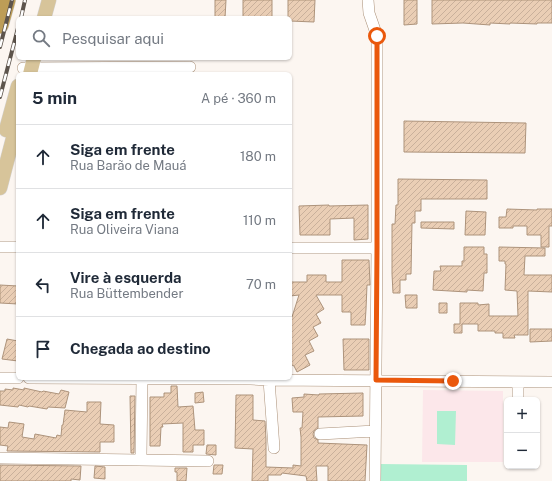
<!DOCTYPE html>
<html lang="pt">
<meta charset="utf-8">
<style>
:root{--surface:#fff;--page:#f6f6f7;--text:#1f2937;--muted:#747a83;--line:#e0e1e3}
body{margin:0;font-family:"Public Sans",sans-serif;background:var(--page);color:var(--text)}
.controls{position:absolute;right:12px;bottom:12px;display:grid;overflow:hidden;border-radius:6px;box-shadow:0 1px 3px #0004}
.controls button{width:36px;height:36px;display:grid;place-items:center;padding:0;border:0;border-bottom:1px solid var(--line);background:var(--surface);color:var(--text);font:20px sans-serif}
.stop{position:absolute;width:12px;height:12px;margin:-9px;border:3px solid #ea580c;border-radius:50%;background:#fff}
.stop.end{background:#ea580c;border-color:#fff;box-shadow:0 1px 4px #0008}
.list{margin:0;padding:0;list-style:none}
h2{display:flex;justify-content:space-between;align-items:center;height:52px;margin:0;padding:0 16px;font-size:17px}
h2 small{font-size:13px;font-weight:400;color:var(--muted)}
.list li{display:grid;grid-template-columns:26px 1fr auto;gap:12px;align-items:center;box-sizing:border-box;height:64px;padding:0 16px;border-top:1px solid var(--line)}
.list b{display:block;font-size:15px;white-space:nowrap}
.list p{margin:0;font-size:13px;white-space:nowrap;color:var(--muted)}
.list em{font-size:13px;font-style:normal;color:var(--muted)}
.icon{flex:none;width:22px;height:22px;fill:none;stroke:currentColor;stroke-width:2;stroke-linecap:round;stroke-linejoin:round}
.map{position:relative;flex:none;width:552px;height:481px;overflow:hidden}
.search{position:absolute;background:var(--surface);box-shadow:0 1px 3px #0004;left:16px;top:16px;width:276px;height:44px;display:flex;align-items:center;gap:10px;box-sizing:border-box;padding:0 14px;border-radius:6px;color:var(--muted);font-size:15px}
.panel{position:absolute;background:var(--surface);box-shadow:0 1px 3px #0004;left:16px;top:72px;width:276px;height:308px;border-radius:6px}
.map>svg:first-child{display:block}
</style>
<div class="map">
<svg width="552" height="481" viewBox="0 0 552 481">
<defs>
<pattern id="building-hatch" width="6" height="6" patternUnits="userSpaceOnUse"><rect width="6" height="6" fill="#eaceb5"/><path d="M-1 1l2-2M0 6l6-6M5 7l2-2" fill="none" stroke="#c9b09b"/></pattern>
</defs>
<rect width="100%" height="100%" fill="#fcf6f1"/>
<path fill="#fce7ea" d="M423,390L503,391V462H422Z"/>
<path fill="#b0efd1" d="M437,411H456L455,445L437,444Z
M380,464L467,465V481H380Z"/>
<path fill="url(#building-hatch)" stroke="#ad937b" d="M215,0H226L225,18H215Z
M243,0H272V18H243Z
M288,0H315L314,22L290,21V18H288Z
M404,0H417V24L404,25Z
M432,0H552V23H537V24L510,23V24L490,23V25L463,23L432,24Z
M404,121L526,123L525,153L404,152Z
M398,179L487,180V199H421V211H415V223H412L411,274H406V280H400V293H393L392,274V224H395L396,205H398Z
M329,205V206L368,205V239L354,240V218L330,219V235H300L299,206Z
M507,209L537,210V209H552V226H549V247H541V235H527V226H513V228H499V217H506Z
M466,211L486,212L485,235H465Z
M421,222H454V229L421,228Z
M464,247H484V254H487V273H484L483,291L467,290V292L433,290L434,271H441L440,266H462V261H464Z
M499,247L545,248V256H525L524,275H552V292L528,291V335H514L515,338H503V333H495V331H478V324H462V333H454V324H460V303H478V305L489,304V316H518L517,291L505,290L506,264H505V261H499Z
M342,260H369L370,285H367L366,309L365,325H351V312H342V295H316L324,309L316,314L321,323L313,327L318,336L309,341L314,351L305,355L310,365L297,372L294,366L290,364V317H292L299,295L290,296V282H307V275H326V282H342Z
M0,285L18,286V304L0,303Z
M405,295H417V308H406Z
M439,303H447V313H439Z
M530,329H552V341L530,342Z
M7,339L18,341V361L2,359Z
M343,339H369V370H344Z
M171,386H177L178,407L193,406L195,430H204V445H193V452H183V423L162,424L163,427H161L160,446H150V397H164V393H171Z
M13,388L24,390V388L42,392L43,391L59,394L61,390L69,392L65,408L48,407L47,409L29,406L28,407L19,405L18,407L0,405V391H5V389L13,390Z
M203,392L204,402L195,403V393Z
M363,393V416L318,417V428L314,431L313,434L314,438L318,440V443L367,445L365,481H328V466H316L317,481H307L306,476L282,473L281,475H268V481H252L253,449L235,448L236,395H253V420L265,421L266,439V467L293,468V465L301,466V437L300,428H302L303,412H293L292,398L304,397V394L319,395V394Z
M130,396H135L134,453H131Z
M87,402H101L100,424L114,425V442H100V452L7,451L8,446L0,445V427L8,428L9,422L24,424L22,437L34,439L35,434L56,438L57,435L61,436L62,425H63L65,410L87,412Z
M207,445H216V455L206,454Z
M0,465L81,466L80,480L71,479V481H0Z
M214,465H223L222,474H213Z
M95,466L105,467V479L94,478Z
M175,468H187L186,481H177V472H175Z"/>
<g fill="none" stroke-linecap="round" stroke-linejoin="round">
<g stroke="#aa9078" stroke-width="12">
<path id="minor" d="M368,0L369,13L377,36V248L375,481
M23,68L190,67
M0,247H18
M290,248H377
M0,378H18
M29,378L251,379L269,380L552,382
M269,380L274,448
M518,400V382
M320,434L375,431
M141,455L142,379
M0,458L208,461"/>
</g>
<g stroke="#d4d2d0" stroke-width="15">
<path id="major" d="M44,18L49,0
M30,74L34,58
M6,130L18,86
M0,188L18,119"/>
</g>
<g stroke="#d4d2d0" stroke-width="18">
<path id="highway" d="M0,25L7,0"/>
</g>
<use href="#minor" stroke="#fff" stroke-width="11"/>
<use href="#major" stroke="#d7c49a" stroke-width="14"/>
<use href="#highway" stroke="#bd9d57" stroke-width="17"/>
<g stroke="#5d544c" stroke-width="4">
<path id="rail" d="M21,18L25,0
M0,47L12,0
M0,97L18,28"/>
</g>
<use href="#rail" stroke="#fff" stroke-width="2.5" stroke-dasharray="8" stroke-linecap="butt"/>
</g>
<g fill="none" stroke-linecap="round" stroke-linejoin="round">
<path stroke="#ea580c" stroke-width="5" d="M377,36V248L376,380L453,381"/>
</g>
</svg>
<div class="controls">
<button>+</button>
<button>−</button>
</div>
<div class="stop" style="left:377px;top:36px"></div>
<div class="stop end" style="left:453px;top:381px"></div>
<div class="search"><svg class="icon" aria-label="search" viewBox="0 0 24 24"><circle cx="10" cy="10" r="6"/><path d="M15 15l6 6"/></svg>Pesquisar aqui</div>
<section class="panel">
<h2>5 min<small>A pé · 360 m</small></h2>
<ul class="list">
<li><svg class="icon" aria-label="ahead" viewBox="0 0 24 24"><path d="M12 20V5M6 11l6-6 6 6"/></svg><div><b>Siga em frente</b><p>Rua Barão de Mauá</p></div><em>180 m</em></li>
<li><svg class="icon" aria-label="ahead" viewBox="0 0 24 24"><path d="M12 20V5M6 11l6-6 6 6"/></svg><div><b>Siga em frente</b><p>Rua Oliveira Viana</p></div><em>110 m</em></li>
<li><svg class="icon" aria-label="left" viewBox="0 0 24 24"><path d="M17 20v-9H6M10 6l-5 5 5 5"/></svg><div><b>Vire à esquerda</b><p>Rua Büttembender</p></div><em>70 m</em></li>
<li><svg class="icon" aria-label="arrive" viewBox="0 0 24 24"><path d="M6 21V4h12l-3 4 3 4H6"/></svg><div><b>Chegada ao destino</b></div></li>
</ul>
</section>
</div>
